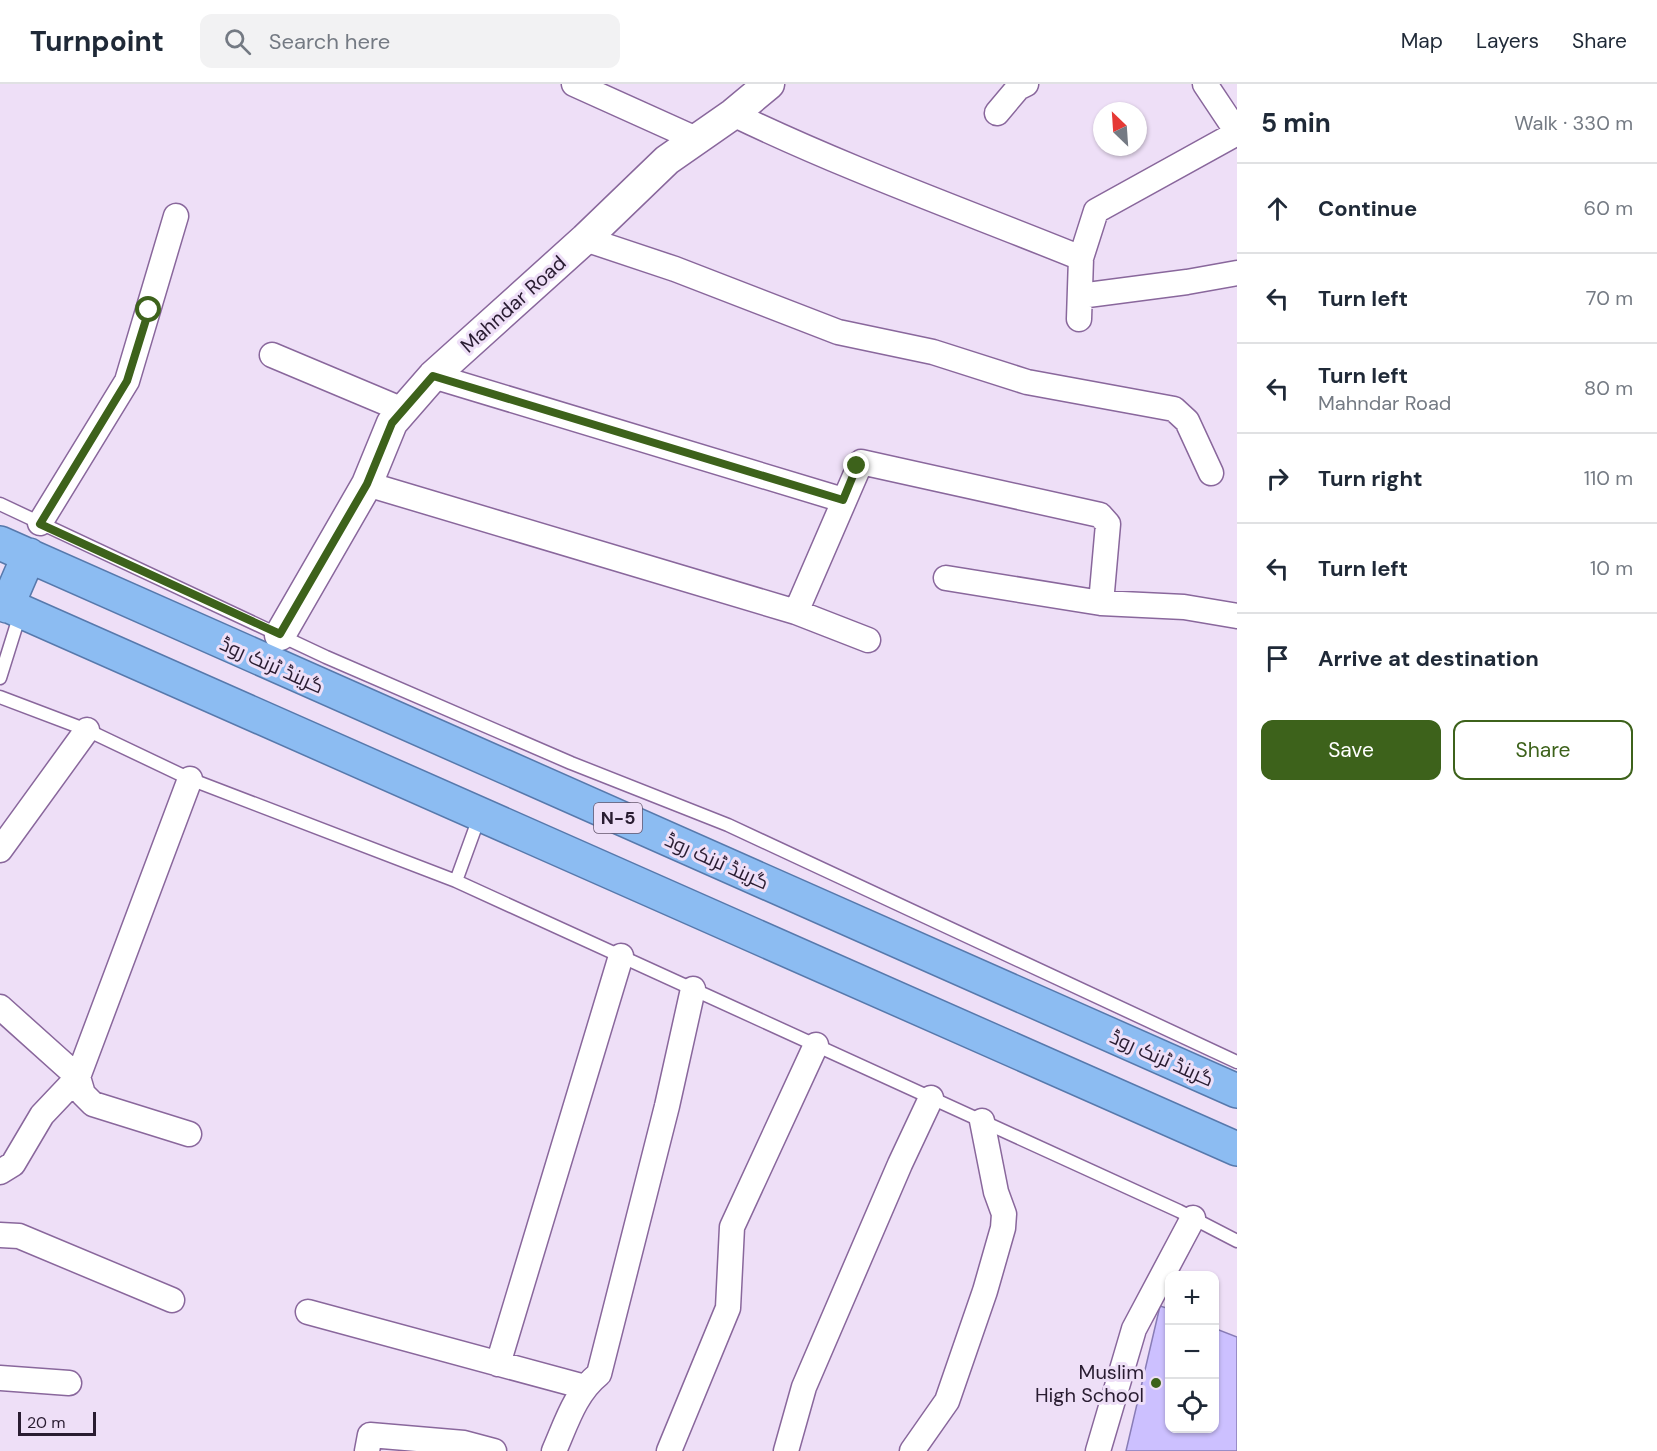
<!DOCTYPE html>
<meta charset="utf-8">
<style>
:root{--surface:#fff;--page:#f2f2f3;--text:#1f2937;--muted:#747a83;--line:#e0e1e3;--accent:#3d621b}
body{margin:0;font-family:"DM Sans",Cairo,sans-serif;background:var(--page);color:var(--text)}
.controls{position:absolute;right:18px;bottom:18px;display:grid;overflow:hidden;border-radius:12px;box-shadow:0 2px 4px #0004}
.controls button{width:54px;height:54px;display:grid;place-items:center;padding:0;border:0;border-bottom:2px solid var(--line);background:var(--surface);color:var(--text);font:30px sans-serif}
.compass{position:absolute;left:1093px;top:18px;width:54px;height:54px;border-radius:50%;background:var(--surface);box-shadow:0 2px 4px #0004;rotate:335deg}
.scale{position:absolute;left:18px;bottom:15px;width:78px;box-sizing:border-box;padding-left:6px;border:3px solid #291c31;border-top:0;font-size:16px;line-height:21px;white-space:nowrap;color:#291c31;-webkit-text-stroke:4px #eedff7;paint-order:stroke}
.stop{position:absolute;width:18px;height:18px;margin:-14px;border:4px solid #3d621b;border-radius:50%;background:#fff}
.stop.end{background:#3d621b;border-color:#fff;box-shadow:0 2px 6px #0008}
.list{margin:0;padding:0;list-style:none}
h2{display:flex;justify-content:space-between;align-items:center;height:78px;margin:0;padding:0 24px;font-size:26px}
h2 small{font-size:20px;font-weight:400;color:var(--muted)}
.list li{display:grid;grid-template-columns:39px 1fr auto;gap:18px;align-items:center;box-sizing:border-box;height:90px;padding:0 24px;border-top:2px solid var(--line)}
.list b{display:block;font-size:22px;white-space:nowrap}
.list p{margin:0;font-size:20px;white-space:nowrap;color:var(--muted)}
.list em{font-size:20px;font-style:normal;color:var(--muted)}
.actions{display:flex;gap:12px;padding:18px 24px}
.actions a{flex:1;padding:14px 0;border:2px solid var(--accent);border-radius:12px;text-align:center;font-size:21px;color:var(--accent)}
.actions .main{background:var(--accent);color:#fff}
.icon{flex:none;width:33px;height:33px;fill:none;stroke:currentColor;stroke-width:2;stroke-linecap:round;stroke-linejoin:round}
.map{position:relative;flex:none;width:1237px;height:1367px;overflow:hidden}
header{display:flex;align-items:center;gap:36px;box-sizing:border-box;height:84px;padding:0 30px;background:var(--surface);border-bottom:2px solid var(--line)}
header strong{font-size:28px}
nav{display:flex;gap:33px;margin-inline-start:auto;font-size:21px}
.search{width:420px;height:54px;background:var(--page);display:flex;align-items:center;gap:15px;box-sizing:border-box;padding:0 21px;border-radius:12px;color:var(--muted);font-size:22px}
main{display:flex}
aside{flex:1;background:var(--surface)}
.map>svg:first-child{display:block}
</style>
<header>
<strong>Turnpoint</strong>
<div class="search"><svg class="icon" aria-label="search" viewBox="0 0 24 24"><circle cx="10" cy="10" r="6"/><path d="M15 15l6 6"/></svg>Search here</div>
<nav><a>Map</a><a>Layers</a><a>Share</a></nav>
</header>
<main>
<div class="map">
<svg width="1237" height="1367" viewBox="0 0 1237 1367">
<rect width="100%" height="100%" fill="#eedff7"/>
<path fill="#ccc0ff" stroke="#887cb6" stroke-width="1.5" d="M1160,1222L1170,1225V1344H1214V1244L1237,1253V1367H1126Z"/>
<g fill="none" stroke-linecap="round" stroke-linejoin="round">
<g stroke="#89679c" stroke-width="15">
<path id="service" d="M0,420L326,573L571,679L728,741L1237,978
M0,594L20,530
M0,613L87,646L190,695L456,797L1179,1127L1237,1157
M456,797L480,731"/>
</g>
<g stroke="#89679c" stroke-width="27">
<path id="minor" d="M574,0L696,55
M1205,0L1237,48
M997,29L1018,4L1026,0
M733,30C847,85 965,127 1081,174
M585,155L675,185L838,248L933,268L1027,298L1174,325L1187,337L1211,389
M1080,212L1187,198L1237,189
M1079,235L1081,174L1096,127L1237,49
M272,271L403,326
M433,292L843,416
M367,400L796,528L868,556
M40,439L127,297L176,132
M946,494L1101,519L1184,523L1237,532
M796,528L861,378L1100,431L1108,440L1101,519
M0,766L87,646
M0,923L78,993L42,1031L13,1080L0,1088
M189,1050L93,1020L83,1010L78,993L190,695
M0,1151L19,1152L172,1216
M308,1228L585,1303
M498,1280L621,872
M0,1294L69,1299
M367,1367L370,1351L464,1359L494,1367
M554,1367C566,1340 575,1309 599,1290L667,1022L693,905
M669,1367L728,1224L732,1143L816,961
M786,1367L804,1303L900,1080L931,1014
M912,1367L947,1317L985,1207L1003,1144L1004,1130L996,1108L982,1037
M1098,1367L1134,1245L1193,1134"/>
</g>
<g stroke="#89679c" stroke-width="33">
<path id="tertiary" d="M280,551L367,400L392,339L433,292L585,155L667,76L733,30L769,0"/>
</g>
<g stroke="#5779ac" stroke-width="36">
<path id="trunk" d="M0,459L1237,1007
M0,518L1237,1065
M7,522L29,471"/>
</g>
<use href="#service" stroke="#fff" stroke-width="12"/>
<use href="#minor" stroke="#fff" stroke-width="24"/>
<use href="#tertiary" stroke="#fff" stroke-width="30"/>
<use href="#trunk" stroke="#8cbcf2" stroke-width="33"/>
</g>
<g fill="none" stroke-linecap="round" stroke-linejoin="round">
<path stroke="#3d621b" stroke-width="8" d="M149,226L127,297L40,440L280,550L367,400L392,339L433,292L843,416L857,382"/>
</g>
<circle fill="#3d621b" stroke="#eedff7" stroke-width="2" cx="1156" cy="1299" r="6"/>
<g text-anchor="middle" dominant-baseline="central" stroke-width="6" stroke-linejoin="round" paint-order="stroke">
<rect fill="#eedff7" stroke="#64566c" stroke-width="1.5" x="594" y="719" width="48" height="30" rx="4.5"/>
<g font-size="18" font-weight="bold" fill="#291c31">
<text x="618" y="734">N-5</text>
</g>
<g font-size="20" fill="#291c31" stroke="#eedff7">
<text transform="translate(513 220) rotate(-42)">Mahndar Road</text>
<text transform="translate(272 581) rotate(24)">گرینڈ ٹرنک روڈ</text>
<text transform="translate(717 777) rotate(24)">گرینڈ ٹرنک روڈ</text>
<text transform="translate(1162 974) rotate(24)">گرینڈ ٹرنک روڈ</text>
</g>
<g font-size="20" fill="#291c31" stroke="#eedff7" text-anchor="end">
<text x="1144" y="1288">Muslim<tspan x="1144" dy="23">High School</tspan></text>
</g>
</g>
</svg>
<div class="controls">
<button>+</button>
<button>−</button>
<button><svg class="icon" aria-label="locate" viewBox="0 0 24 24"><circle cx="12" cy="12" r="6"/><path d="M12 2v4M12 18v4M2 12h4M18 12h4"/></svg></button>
</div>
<svg class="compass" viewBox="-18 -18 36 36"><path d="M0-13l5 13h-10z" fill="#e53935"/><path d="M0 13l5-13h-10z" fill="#747a83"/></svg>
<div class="scale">20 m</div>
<div class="stop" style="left:149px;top:226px"></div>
<div class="stop end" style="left:857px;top:382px"></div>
</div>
<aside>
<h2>5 min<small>Walk · 330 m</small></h2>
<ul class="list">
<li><svg class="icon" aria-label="ahead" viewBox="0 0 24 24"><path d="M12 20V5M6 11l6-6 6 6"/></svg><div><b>Continue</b></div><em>60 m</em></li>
<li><svg class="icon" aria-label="left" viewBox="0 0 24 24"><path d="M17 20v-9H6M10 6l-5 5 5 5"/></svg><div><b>Turn left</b></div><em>70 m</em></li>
<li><svg class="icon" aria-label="left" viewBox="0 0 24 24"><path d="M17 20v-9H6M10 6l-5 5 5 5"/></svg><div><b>Turn left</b><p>Mahndar Road</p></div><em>80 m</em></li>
<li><svg class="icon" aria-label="right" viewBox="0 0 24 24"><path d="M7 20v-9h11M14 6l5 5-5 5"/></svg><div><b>Turn right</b></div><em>110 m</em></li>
<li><svg class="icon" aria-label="left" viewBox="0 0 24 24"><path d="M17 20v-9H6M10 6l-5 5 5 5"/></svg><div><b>Turn left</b></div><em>10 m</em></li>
<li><svg class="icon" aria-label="arrive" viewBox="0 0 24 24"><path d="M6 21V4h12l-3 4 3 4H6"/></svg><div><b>Arrive at destination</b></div></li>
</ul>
<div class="actions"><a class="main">Save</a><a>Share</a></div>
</aside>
</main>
